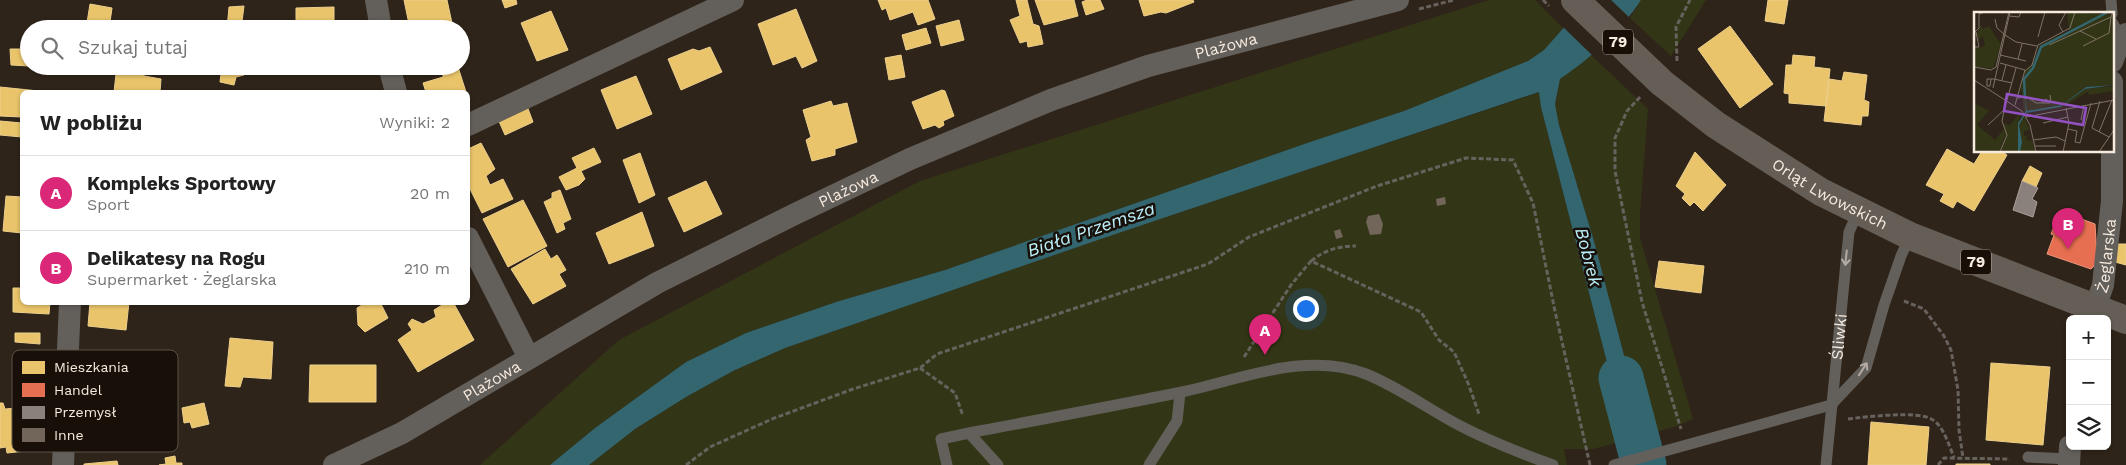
<!DOCTYPE html>
<html lang="pl">
<meta charset="utf-8">
<style>
:root{--surface:#fff;--page:#f6f6f6;--text:#222;--muted:#767676;--line:#e0e0e0;--accent:#db2777}
body{margin:0;font-family:"Work Sans",sans-serif;background:var(--page);color:var(--text)}
.controls{position:absolute;right:15px;bottom:15px;display:grid;overflow:hidden;border-radius:8px;box-shadow:0 1px 4px #0004}
.controls button{width:45px;height:45px;display:grid;place-items:center;padding:0;border:0;border-bottom:1px solid var(--line);background:var(--surface);color:var(--text);font:25px sans-serif}
.you{position:absolute;left:1305px;top:308px;width:18px;height:18px;margin:-12px;border:4px solid #fff;border-radius:50%;background:#1a73e8;box-shadow:0 0 0 8px #1a73e833}
.badge{display:grid;place-items:center;width:32px;height:32px;border-radius:50%;background:var(--accent);color:#fff;font-size:16px;font-weight:700}
.pin{position:absolute;translate:-50% -41px;filter:drop-shadow(0 1px 2px #0008)}
.pin::after{content:'';position:absolute;top:26px;width:18px;height:15px;background:inherit;clip-path:polygon(0 0,100% 0,50% 100%)}
.list{margin:0;padding:0;list-style:none}
h2{display:flex;justify-content:space-between;align-items:center;height:65px;margin:0;padding:0 20px;font-size:21px}
h2 small{font-size:16px;font-weight:400;color:var(--muted)}
.list li{display:grid;grid-template-columns:32px 1fr auto;gap:15px;align-items:center;box-sizing:border-box;height:75px;padding:0 20px;border-top:1px solid var(--line)}
.list b{display:block;font-size:19px;white-space:nowrap}
.list p{margin:0;font-size:16px;white-space:nowrap;color:var(--muted)}
.list em{font-size:16px;font-style:normal;color:var(--muted)}
.icon{flex:none;width:28px;height:28px;fill:none;stroke:currentColor;stroke-width:2;stroke-linecap:round;stroke-linejoin:round}
.map{position:relative;flex:none;width:2126px;height:465px;overflow:hidden}
.search{position:absolute;background:var(--surface);box-shadow:0 1px 4px #0004;left:20px;top:20px;width:450px;height:55px;display:flex;align-items:center;gap:12px;box-sizing:border-box;padding:0 18px;border-radius:28px;color:var(--muted);font-size:19px}
.panel{position:absolute;background:var(--surface);box-shadow:0 1px 4px #0004;left:20px;top:90px;width:450px;height:215px;border-radius:8px}
.map>svg:first-child{display:block}
</style>
<div class="map">
<svg width="2126" height="465" viewBox="0 0 2126 465">
<rect width="100%" height="100%" fill="#2f2419"/>
<path fill="#333616" d="M1489,0H1535L1563,28L1544,50L1528,61L1404,111L1310,142L945,270L836,302L746,333L686,362L595,428L550,465H480L619,340L920,181Z
M1641,0H1706L1671,56L1630,18Z
M1591,55L1648,109L1640,213V238L1693,419L1677,426L1645,435L1594,241L1559,125L1555,104L1560,79Z
M1540,92L1541,107L1627,440L1593,449H1564L1567,465H589L635,429L686,397L733,371L785,348L1098,240Z"/>
<path fill="#33666f" d="M1588,0H1641C1621,31 1591,58 1560,79L1555,104L1559,125L1594,241L1645,435L1627,440L1541,107L1539,92L1098,240L785,348L733,371L686,397L635,429L589,465H550L595,428L686,362L746,333L836,302L945,270L1310,142L1404,111L1528,61L1544,50Z"/>
<path fill="#2f2419" d="M1584,0H1611L1631,19L1593,56L1562,26Z"/>
<path fill="#e9c46a" stroke="#edcf8d" d="M404,0H447L452,23L422,29H410Z
M502,0H516L517,4L505,8Z
M878,0H928L935,19L918,25L913,12L890,20L886,8L882,10Z
M1016,0H1027L1033,24L1039,26L1043,44L1028,47L1027,41L1020,43L1010,20L1020,16Z
M1035,0H1074L1078,16L1044,25Z
M1087,0H1100L1104,9L1086,15L1082,2Z
M1139,0H1193L1194,2L1166,13L1161,12L1144,16Z
M1768,0H1788L1784,24L1765,21Z
M90,4L112,8L109,29H86Z
M244,6L241,29H227L229,7Z
M334,7V29H296V8Z
M796,9L817,61L802,68L796,56L773,65L758,24Z
M551,11L568,50L537,61L521,23Z
M959,20L964,40L941,46L936,26Z
M1730,26L1773,84L1740,108L1698,49Z
M926,28L931,43L906,50L902,35Z
M710,47L722,72L681,90L668,59L693,49L699,51Z
M10,49H29V66L11,65Z
M901,55L905,77L889,80L885,58Z
M1793,55L1815,57L1814,67L1830,69L1826,106L1789,103V94L1784,93L1786,65H1792Z
M222,66H244V75L236,77L234,85L220,82Z
M296,66H333V74H296Z
M458,67L466,92H426L423,83L443,77V71Z
M135,68L143,70L144,76L161,79L160,92H114L116,74H132Z
M1844,72L1867,75L1864,100L1869,102L1868,116H1862L1861,125L1824,121L1829,79L1842,81Z
M636,76L652,114L617,129L601,90Z
M0,87L39,91V92H22V117L0,116Z
M942,90L945,91L954,116L943,121L944,125L939,128L935,125L923,129L912,102Z
M831,101L833,106L847,103L857,142L835,149V155L812,161L806,140L811,137L803,110Z
M527,106L533,122L505,135L498,119Z
M0,121L22,123V137L0,135Z
M481,143L495,169L486,176L490,185L503,179L513,199L482,213L468,185V149Z
M594,148L601,162L581,171L585,179L579,185L566,190L559,177L577,168L572,158Z
M1947,149L1974,164L1982,151H2001L2007,155L1974,211L1957,201L1953,208L1940,201L1944,194L1926,185Z
M1695,152L1726,185L1703,211L1694,202L1690,206L1682,198L1685,194L1676,186Z
M640,153L655,195L639,203L623,160Z
M2030,166L2042,173L2036,187L2022,181Z
M706,181L722,214L684,232L668,198Z
M560,190L571,219L563,223L565,229L557,233L544,202L552,198V193Z
M6,196L22,197V233L3,231Z
M523,200L547,246L508,267L483,219Z
M642,212L654,246L609,264L596,233Z
M2116,244H2126V265L2115,262Z
M545,249L551,259L557,255L559,258L566,270L559,274L566,286L533,304L511,269Z
M1659,261L1704,266L1701,293L1655,287Z
M13,288H22V302H50L49,314L13,312Z
M90,302H129L126,330L88,326Z
M367,302H380L388,318L365,332L358,325L357,308Z
M447,302H453L474,340L418,372L398,340L412,330L408,324L412,319L423,324L436,317L434,310Z
M15,333H40V344L15,342Z
M230,338L273,342L271,379L243,377L240,387L225,386Z
M1991,363L2050,367L2043,445L1986,440Z
M310,365H376V402H309Z
M0,403H3L5,409L40,406L41,422H45V433L40,434L41,444L26,446V451L7,453L6,447L0,448Z
M204,403L209,424L192,428L190,422L184,423L182,408Z
M1871,422L1929,427L1926,465H1868Z
M175,456L176,463H182V465H159L166,464L165,458Z
M117,461L118,465H84V464Z
M1956,464H1990V465H1956Z"/>
<path fill="#e76f51" stroke="#ec947b" d="M2060,211L2095,224L2097,257L2096,264L2091,269L2047,254L2054,235L2051,234Z"/>
<path fill="#8a817c" stroke="#aba099" d="M2022,181L2038,188L2032,199L2037,202L2033,217L2013,210Z"/>
<g fill="none" stroke-linecap="round" stroke-linejoin="round">
<path stroke="#33666f" stroke-width="45" d="M1621,378L1644,465"/>
</g>
<path fill="#72665a" d="M1445,197L1446,204L1437,206L1436,199Z
M1379,214L1383,224L1381,234L1370,235L1366,222L1368,216Z
M1340,229L1343,237L1336,239L1334,231Z"/>
<g fill="none" stroke-linecap="round" stroke-linejoin="round">
<path stroke="#67625d" stroke-width="3" stroke-dasharray="5 2.5" stroke-linecap="butt" d="M1543,0L1549,6
M1419,9L1454,0
M1677,61L1676,27L1690,0
M1640,97L1627,111L1615,138V171L1642,302L1681,429
M1311,261C1325,250 1338,246 1356,246
M1904,301L1924,309L1944,336L1951,350L1958,390L1959,430L1963,458
M1244,357L1291,285L1311,261L1421,312L1439,340L1454,352L1468,383L1479,414
M920,368L955,393L963,416
M1848,419C1865,417 1920,410 1933,420C1944,427 1949,446 1954,457
M686,465L710,447L772,419L853,389L920,368L937,354L1208,264L1249,237L1377,186L1466,158L1513,160L1533,203L1555,311L1590,465
M1938,465L1944,458L2010,459"/>
<g stroke="#635f5a" stroke-width="11">
<path d="M2111,0L2112,14"/>
<path d="M2112,22L2121,38"/>
<path d="M969,433C1038,420 1108,407 1177,393C1238,381 1304,350 1366,374C1396,386 1424,406 1453,422C1484,439 1520,453 1553,465"/>
<path d="M2028,457L2070,459"/>
<path d="M947,465L941,439L969,433L998,465"/>
<path d="M1149,465L1177,421L1180,393"/>
<path d="M1614,465L1831,405L1866,368L1884,305L1901,256L1910,236"/>
<path id="s1" d="M1826,465L1849,232L1858,212"/>
</g>
<g stroke="#635f5a" stroke-width="22">
<path d="M376,0L381,29"/>
<path d="M2112,62L2121,38L2126,34"/>
<path d="M389,66L396,92"/>
<path d="M468,125L733,0"/>
<path d="M468,238L529,358"/>
<path id="s2" d="M2095,308L2103,285L2112,201V82"/>
<path d="M63,465L70,302"/>
<path id="s3" d="M334,465L402,433L657,283L795,214L910,159L1051,100L1148,66L1398,0"/>
<path d="M2069,465L2070,446"/>
</g>
<path stroke="#655e56" stroke-width="28" id="s4" d="M1575,0L1662,83L1716,125L1821,192L1910,236L2126,320"/>
</g>
<defs><path id="oneway-shaft" d="M-6 0H5M1.5-3L5.5 0L1.5 3" fill="none" stroke-width="1.6" stroke-linecap="round" stroke-linejoin="round" transform="scale(1.25)"/></defs>
<g stroke="#b4aba3">
<use href="#oneway-shaft" transform="translate(1846 258) rotate(96)"/>
<use href="#oneway-shaft" transform="translate(1863 369) rotate(-57)"/>
</g>
<g text-anchor="middle" dominant-baseline="central" stroke-width="5" stroke-linejoin="round" paint-order="stroke">
<g fill="#181008" stroke="#b4a99e" stroke-width="1">
<rect x="1603" y="29.5" width="30" height="25" rx="4"/>
<rect x="1961" y="249.5" width="30" height="25" rx="4"/>
</g>
<g font-size="15" font-weight="bold" fill="#f7eade">
<text x="1618" y="42">79</text>
<text x="1976" y="262">79</text>
</g>
<g font-size="16" fill="#f7eade" stroke="#181008">
<text stroke="none"><textPath href="#s3" startOffset="989">Plażowa</textPath></text>
<text stroke="none"><textPath href="#s3" startOffset="584">Plażowa</textPath></text>
<text stroke="none"><textPath href="#s4" startOffset="322">Orląt Lwowskich</textPath></text>
<text stroke="none"><textPath href="#s2" startOffset="54">Żeglarska</textPath></text>
<text stroke="none"><textPath href="#s1" startOffset="129">Śliwki</textPath></text>
<text stroke="none"><textPath href="#s3" startOffset="179">Plażowa</textPath></text>
</g>
<g font-size="18" font-style="italic" fill="#bbeffb" stroke="#181008">
<text transform="translate(1091 229) rotate(-19)">Biała Przemsza</text>
<text transform="translate(1589 257) rotate(75)">Bobrek</text>
</g>
</g>
<g transform="translate(1974 12)">
<rect width="140" height="140" fill="#2f2419"/>
<path d="M93,0L140,3V73L112,75L88,93L50,101L47,75L52,57L60,52L66,33L95,19ZM7,13L9,17L15,14L27,33L19,56L0,55V32L4,36L11,34L9,24L5,27L6,34L4,28L3,21ZM140,74V87L138,79L116,83L113,80L88,96L51,102L86,95L111,77ZM0,91L15,99L3,113L21,128L30,117L32,122L25,140H0ZM47,100L44,111V140H27L33,123L29,112L36,113ZM49,103L56,118L50,119V124L57,123L52,125L54,129L58,128L61,140H46L45,113Z" fill="#333616"/>
<path d="M140,73L111,77L86,95L52,101L45,113L48,130L46,140H44V111L52,99L51,86L53,99L88,93L112,75Z" fill="#33666f"/>
<path fill="none" stroke="#33666f" stroke-width="2.5" d="M51,87L50,67L59,56L67,35L134,0"/>
<path fill="none" stroke="#7f7368" stroke-width="1" d="M107,0L139,1M35,4L45,5L47,0M21,7L23,16L31,23M106,19L122,27M89,20L85,13L92,0M0,21L5,16V2L11,0M31,23L42,30L63,34M64,25L71,0M75,33L137,5L139,0M109,34L135,21L137,5M0,35H5L2,20M26,43L52,49M44,47L48,32M26,51L51,58L41,93M0,55L17,58L22,55L35,0M50,60L58,53L64,33L96,16L101,0M17,67L16,74H13V67H20M20,67L38,71M0,68L48,99L56,113L62,140M28,68L32,53M19,76L36,0M43,86L53,85L62,91H76M33,88L42,56M126,89L118,116L135,125M68,91L72,87L77,91L76,83M52,105L140,88M107,108L110,93M69,111L94,105M14,113L30,98M94,117L103,119L101,130L106,131L117,91M125,120L138,88M59,128L82,125L91,129M61,134H82M26,140L33,123L28,109L32,89M89,140L95,111L92,96M125,140L140,118"/>
<path fill="#9452c5" fill-opacity="0.15" stroke="#9452c5" stroke-width="2.5" d="M33,82L112,96L109,113L30,99Z"/>
<rect width="140" height="140" fill="none" stroke="#f7eade" stroke-width="2.5"/>
</g>
<rect x="12" y="350" width="166" height="102" rx="8" fill="#181008" stroke="#5b5148" stroke-width="1"/>
<rect x="22" y="361" width="23" height="13" fill="#e9c46a"/>
<rect x="22" y="383" width="23" height="14" fill="#e76f51"/>
<rect x="22" y="406" width="23" height="13" fill="#8a817c"/>
<rect x="22" y="428" width="23" height="14" fill="#72665a"/>
<g font-size="14" fill="#f7eade">
<text x="54" y="372">Mieszkania</text>
<text x="54" y="395">Handel</text>
<text x="54" y="417">Przemysł</text>
<text x="54" y="440">Inne</text>
</g>
</svg>
<div class="controls">
<button>+</button>
<button>−</button>
<button><svg class="icon" aria-label="layers" viewBox="0 0 24 24"><path d="M12 4l9 5-9 5-9-5zM3 14l9 5 9-5"/></svg></button>
</div>
<div class="you"></div>
<div class="pin badge" style="left:1265px;top:355px">A</div>
<div class="pin badge" style="left:2068px;top:249px">B</div>
<div class="search"><svg class="icon" aria-label="search" viewBox="0 0 24 24"><circle cx="10" cy="10" r="6"/><path d="M15 15l6 6"/></svg>Szukaj tutaj</div>
<section class="panel">
<h2>W pobliżu<small>Wyniki: 2</small></h2>
<ul class="list">
<li><span class="badge">A</span><div><b>Kompleks Sportowy</b><p>Sport</p></div><em>20 m</em></li>
<li><span class="badge">B</span><div><b>Delikatesy na Rogu</b><p>Supermarket · Żeglarska</p></div><em>210 m</em></li>
</ul>
</section>
</div>
